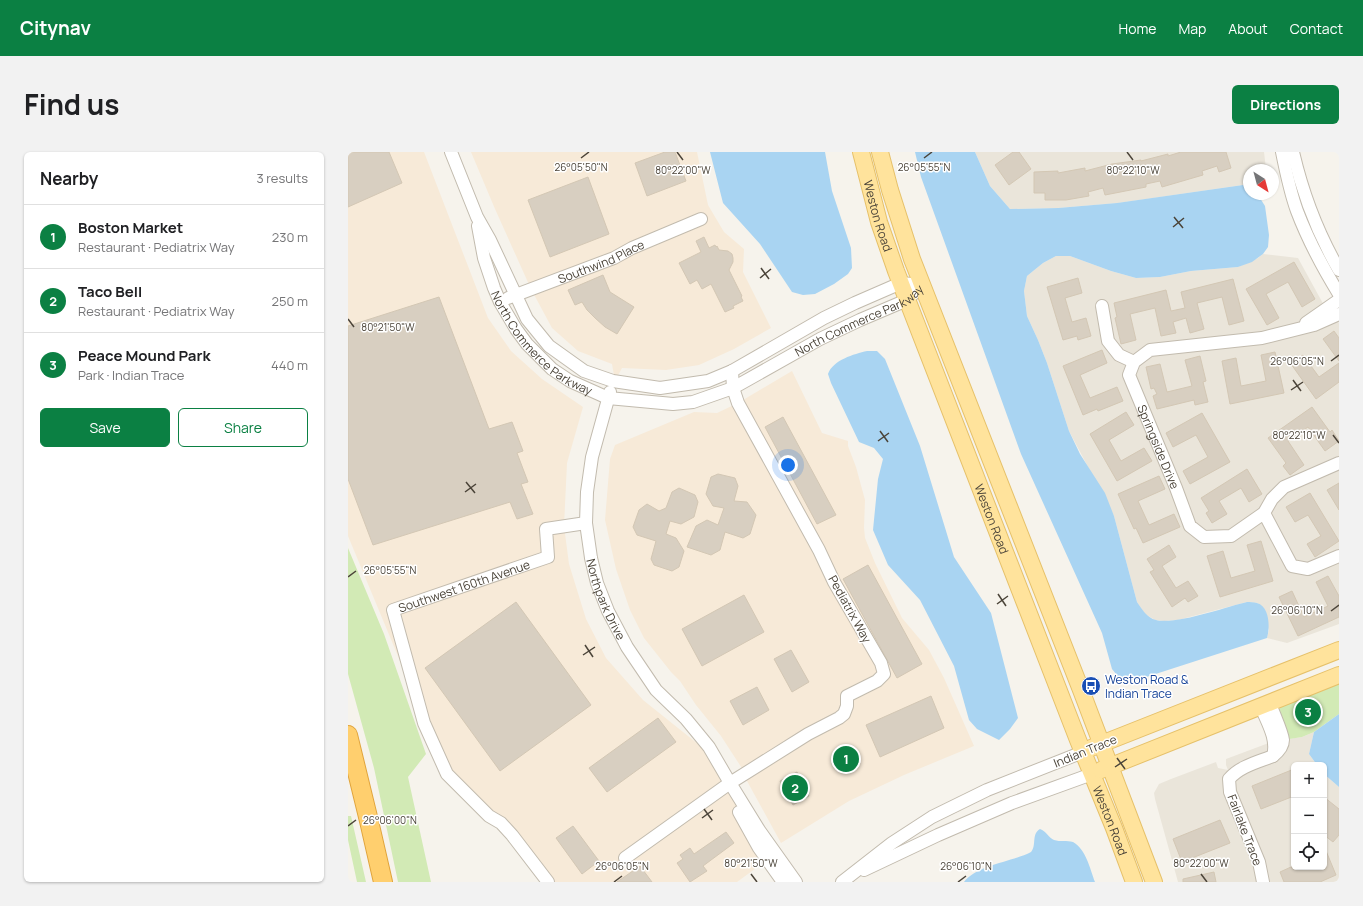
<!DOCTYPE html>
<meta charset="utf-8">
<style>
:root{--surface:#fff;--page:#f2f2f2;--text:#202124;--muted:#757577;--line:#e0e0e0;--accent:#0b8043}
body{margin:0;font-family:Manrope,sans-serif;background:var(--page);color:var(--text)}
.controls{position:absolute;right:12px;bottom:12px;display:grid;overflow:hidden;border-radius:6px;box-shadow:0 1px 3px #0004}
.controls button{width:36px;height:36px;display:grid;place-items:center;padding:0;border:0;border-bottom:1px solid var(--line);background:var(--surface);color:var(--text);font:20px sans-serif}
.compass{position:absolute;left:895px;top:12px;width:36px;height:36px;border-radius:50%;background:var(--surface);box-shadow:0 1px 3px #0004;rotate:144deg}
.you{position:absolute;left:440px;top:313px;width:14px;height:14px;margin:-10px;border:3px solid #fff;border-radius:50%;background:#1a73e8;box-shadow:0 0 0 6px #1a73e833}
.badge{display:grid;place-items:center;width:26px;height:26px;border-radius:50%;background:var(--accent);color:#fff;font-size:13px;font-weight:700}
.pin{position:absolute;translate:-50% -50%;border:2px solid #fff;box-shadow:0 1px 4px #0006}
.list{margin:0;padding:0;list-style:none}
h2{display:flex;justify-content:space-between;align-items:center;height:52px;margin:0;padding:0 16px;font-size:17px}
h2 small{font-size:13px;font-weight:400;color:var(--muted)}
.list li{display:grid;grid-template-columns:26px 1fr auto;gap:12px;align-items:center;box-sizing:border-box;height:64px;padding:0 16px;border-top:1px solid var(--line)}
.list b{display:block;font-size:15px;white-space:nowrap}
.list p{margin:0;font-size:13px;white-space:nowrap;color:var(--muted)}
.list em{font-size:13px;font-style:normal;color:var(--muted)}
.actions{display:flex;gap:8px;padding:12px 16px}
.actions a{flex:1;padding:9px 0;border:1px solid var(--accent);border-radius:6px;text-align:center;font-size:14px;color:var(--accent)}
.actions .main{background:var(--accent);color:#fff}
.icon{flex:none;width:22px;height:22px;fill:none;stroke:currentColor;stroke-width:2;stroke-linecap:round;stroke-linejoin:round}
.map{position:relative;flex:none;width:991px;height:730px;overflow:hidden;border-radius:6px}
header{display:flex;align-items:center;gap:24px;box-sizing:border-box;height:56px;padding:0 20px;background:var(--accent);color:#fff}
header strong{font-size:19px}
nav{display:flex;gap:22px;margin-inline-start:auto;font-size:14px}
.intro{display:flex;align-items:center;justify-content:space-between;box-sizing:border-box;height:96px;padding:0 24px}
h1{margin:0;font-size:28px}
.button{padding:10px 18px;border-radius:6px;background:var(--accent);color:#fff;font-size:14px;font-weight:700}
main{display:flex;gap:24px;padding:0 24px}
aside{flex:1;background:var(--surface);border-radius:6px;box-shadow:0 1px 3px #0004}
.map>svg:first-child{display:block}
</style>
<header>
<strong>Citynav</strong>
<nav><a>Home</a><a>Map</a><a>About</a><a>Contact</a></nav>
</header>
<div class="intro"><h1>Find us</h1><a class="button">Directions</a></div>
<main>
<aside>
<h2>Nearby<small>3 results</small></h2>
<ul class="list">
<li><span class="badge">1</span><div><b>Boston Market</b><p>Restaurant · Pediatrix Way</p></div><em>230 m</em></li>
<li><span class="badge">2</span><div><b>Taco Bell</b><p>Restaurant · Pediatrix Way</p></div><em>250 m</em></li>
<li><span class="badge">3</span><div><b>Peace Mound Park</b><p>Park · Indian Trace</p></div><em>440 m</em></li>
</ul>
<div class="actions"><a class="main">Save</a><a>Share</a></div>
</aside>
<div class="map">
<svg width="991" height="730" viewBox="0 0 991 730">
<rect width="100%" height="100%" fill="#f6f3ec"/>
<path fill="#eae5da" d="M627,0H916L918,17L901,18V29L895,33L770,51L710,56L662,57L642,34Z
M915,102L950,106L978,157L991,148V162L986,165L991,171V472L939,491L919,486L921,478L910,451L899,450L830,468L816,469L807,468L797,462L789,450L766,364L721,279L699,211L690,188L679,164L676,139L679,124L695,111L708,104H722L763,119L788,126L812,125L843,119L890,115L910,106Z
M966,580L961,602L969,613H946V715H976V622L991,635V730H830L807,647L806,641L811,632L823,627L868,610L870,616L880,618L878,613V607L926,589L954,585Z"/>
<path fill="#f7ead8" d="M0,0H76L140,166L163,199L194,227L235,255L219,311L216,374L221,412L238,467L258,506L295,548L355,596L383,643L402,680L419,708L389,730H200L164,683L99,622L0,384Z
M123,0H349L360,53L376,80L396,97L395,120L423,176L386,197L351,213L318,218L274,216L267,229L264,212L230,199L204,176L183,137L147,57Z
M444,219L474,281L500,289V294L508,315L517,348L516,376L517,386L527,411L554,466L581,498L596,526L626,594L556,623L501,649L433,691L399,629L397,621L373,584L348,553L332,529L323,520L296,486L282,458L268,417L257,368L262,307L267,293L346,260L369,261L390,251Z"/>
<path fill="#d2eab5" d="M0,396L36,482L78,602L60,625L83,730H50L26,616L0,522Z
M991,532V562L966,580L954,585L935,588L930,559L933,555Z
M0,664H3L18,730H9L0,688Z"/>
<path fill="#a9d4f2" d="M362,0H477L484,39L503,96L504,116L500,122L486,132L467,142L455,143L444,140L412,92L375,51Z
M567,0H627L642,34L662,57L710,56L769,51L895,33L901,36V42L910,43L917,54L921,83L920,95L915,102L904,110L890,115L843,119L812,125L788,126L763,119L722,104H708L695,111L679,124L676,139L679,164L690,188L699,211L721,279L732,302L757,341L766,364L789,450C794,457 799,466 808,468C828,473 878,455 899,450C902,450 906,450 909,451C922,455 922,476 919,486L789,528L779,529L772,527L764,517L754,481L673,302L573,25Z
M519,199H529L537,207L572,294L606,405L643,461L670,566L662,577L651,588L629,577L621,568L606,514L572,448L540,413L525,378L530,327L535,307L526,296L511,290L483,231L480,222C485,208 506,202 519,199Z
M991,562V635L976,622V613H969L961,602L966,580Z
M692,677C698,679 701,686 706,688C712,690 719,688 725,690C738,697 742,717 747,730H616C629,713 664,710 683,700C689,693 683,682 692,677Z"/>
<path fill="#d8cfc1" stroke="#d3c7b4" d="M0,0H41L54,31L0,55Z
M317,0H327L338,29L299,44L287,11Z
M665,0H671L683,17L661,33L647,13Z
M833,0H878L883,16L871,20L869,14L854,19L855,23L814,35L812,29L798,32V35L757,43L755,36L740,40L741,44L718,48H697V41H686V20L710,19V21L737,16V19L764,12L793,8V9L820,2V4Z
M240,25L261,82L202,105L180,48Z
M356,85L361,96L367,93L368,95L369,94L371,98L380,99L384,102L385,106V110L381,118L394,144L393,145L395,149L385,154L386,156L377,160L363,132L354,137L349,128L342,132L331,111L353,100L348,89Z
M946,110L967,147L954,155L940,130L918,142L931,166L919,173L898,137Z
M255,123L262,140L286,155L269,182L257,175L247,166L239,158L234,150L227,153L220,138Z
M730,126L734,141L717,146L724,170L738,166L743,184L730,188L729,184L715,188L699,135Z
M885,127L896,169L881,173L874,145L849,151L856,177L842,181L838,166L825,170L828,181L813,184L807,156L782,162L788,188L773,192L767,166L769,165L766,151L818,138L823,159L837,156L833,140Z
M91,145L141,277L164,270L175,299L169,301L180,330L173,332L185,362L169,367L162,350L25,393L0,327V174Z
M986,179L991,186V209L975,187Z
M754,198L759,211L732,223L742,246L769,235L775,249L750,259L749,257L735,263L715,214Z
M927,200L936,241L882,252L874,209L888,206L893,234L918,229L913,203Z
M955,203L971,225L991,211V230L968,247L943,212Z
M852,204L858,229L855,230L860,250L847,253L846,248L809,257L805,244L809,242L806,236L803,237L798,215L812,212L819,240L844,234L837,208Z
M964,255L982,280L984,278L991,289L977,299L960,275L940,289L956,313L942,323L935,314L938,311L920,286Z
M778,260L786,273L761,288L773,309L796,296L804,309L769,329L742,282Z
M854,261L882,310L842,332L835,319L860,305L848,283L825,295L818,281Z
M435,265L488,363L469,372L417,275Z
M899,317L914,342L901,350L893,336L871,349L879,362L864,371L858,361L861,359L853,346Z
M370,322L387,326L390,334L386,349L399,350L408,363L402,382L395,386L377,380L372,398L363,403L339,395L348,374L359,368L370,373L376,356L365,354L358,342L363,325Z
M811,324L817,337L790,349L801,373L826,362L832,375L795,391L788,376L786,377L770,342Z
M991,331V358L979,338Z
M331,336L347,343L350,350L346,365L333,372L322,369L318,382L328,386L336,399L331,415L324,419L306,413L303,407L308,389L289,383L285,375L291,358L299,352L311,359L318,356L324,340Z
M962,341L991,389L967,405L959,392L973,384L960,363L947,370L938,355Z
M913,389L925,429L872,445L859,404L875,399L883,426L907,419L899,393Z
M821,393L828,405L814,414L828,436L840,429L850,444L840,450L837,446L824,455L802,420L806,418L799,407Z
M520,413L574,512L549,526L495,427Z
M980,424L991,444V465L950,484L931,445L944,439L956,465L980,454L968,430Z
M396,443L416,480L354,514L334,477Z
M168,450L243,553L152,619L77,516Z
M443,498L461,530L444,540L426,507Z
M409,535L421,558L395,573L382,549Z
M583,544L596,576L532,605L518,573Z
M310,566L328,590L259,640L241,616Z
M502,593L512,612L494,621L484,603Z
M946,617V644L913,657L904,634Z
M449,620L461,644L445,653L432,629Z
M976,645L991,657V683L985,690L976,683Z
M872,668L882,691L834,710L825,687Z
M225,674L251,709L234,722L208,686Z
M378,680L386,691L355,714L359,719L342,730L329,711L335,707L332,703L342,696L346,702Z
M976,694L988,723L972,730H936L932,720L943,715H976Z
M292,714L304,730H269Z
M866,720L868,730H835V727Z"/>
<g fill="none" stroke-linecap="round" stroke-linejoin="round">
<g stroke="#c2bbae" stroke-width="14">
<g id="minor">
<path d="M103,0L129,65L142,88L179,167L201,194L236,219L265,229L312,236L360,229L384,219L476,166L507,151L553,131L574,133"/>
<path d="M934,0C938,20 942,40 949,59C960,88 975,116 991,142"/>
<path d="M945,0C955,43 969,80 991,118"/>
<path id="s1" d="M130,74L136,106L146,136L152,150L168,177L179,192L204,217L222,229L260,246L325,252L345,250L385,236L472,187L512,168L559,148L574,133"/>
<path id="s2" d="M160,146L266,106L284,96L353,67"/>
<path d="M754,154L760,189L771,203L786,210"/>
<path id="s3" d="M991,162L966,173L914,186L802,198L786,210L781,223L828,336L842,374L856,385L883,384L916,361L924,347L936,335L991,311"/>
<path d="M958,171L991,148"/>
<path id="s4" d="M262,240L244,305L239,340L238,371L243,406L249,431L260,459L279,495L308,538L338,567L361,595L382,631L411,678L448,730"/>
<path d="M916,361L944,414L960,417L991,404"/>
<path d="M913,555C919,570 930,587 925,604C930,600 935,595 935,588C934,579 925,561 922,551"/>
<path d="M391,660L411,696L435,730"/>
<path d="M277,706L382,631L460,582L491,566L496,562L499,554V544L529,529L536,522L533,511L486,430L471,398L390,251L385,236L384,219"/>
<path d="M516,718L590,683L664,651L744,622"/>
<path id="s5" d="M200,730L164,683L153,671L141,664L99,622L76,571L45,458L200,405L198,377L238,371"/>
<path d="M494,730L544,691L584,665L639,638L735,600"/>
<path d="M915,730L911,710L882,640L881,627C892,614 910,610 925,604"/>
</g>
</g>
<g stroke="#e6c16a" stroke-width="18">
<g id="major">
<path id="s6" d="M513,0L531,70L548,119L730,588L766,676L786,730"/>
<path d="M532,0L542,38L564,107L733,538L806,730"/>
<path d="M743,596L991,498"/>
<path d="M753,618L991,523"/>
</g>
</g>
<g stroke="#e0a43c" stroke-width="20">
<path id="highway" d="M0,583L21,669L35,730"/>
</g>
<use href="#minor" stroke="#fff" stroke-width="12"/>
<use href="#major" stroke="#ffe39c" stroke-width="16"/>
<use href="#highway" stroke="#ffcf6e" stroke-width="18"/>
</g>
<path fill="none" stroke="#4b4439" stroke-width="1.5" d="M329,0L335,8M779,0L785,8M233,6L241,0M576,6L584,0M826,65L835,76M825,75L836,66M413,116L421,127M412,126L423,117M0,167L6,175M983,209L991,203M945,228L953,239M943,238L955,230M532,279L540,290M985,283L991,291M530,289L541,281M118,330L127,341M117,340L128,332M0,425L8,419M650,442L658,454M649,452L660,444M983,459L991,453M237,493L245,505M235,503L247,495M769,606L777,617M767,615L779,607M356,657L364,668M354,666L365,658M0,674L8,668M403,722L409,730M853,722L859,730M266,730L274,724M610,730L618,724"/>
<defs>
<g id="bus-disc" transform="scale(1)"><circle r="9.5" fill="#1a4fb4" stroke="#fff"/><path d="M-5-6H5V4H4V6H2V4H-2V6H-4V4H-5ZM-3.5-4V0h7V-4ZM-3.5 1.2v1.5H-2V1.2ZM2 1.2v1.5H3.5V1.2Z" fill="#fff"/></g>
</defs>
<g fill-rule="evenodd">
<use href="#bus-disc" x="743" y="534"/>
</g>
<g text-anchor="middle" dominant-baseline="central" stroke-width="3" stroke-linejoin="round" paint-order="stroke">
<g font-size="12" fill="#4b4439" stroke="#fff">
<text stroke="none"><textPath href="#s6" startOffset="66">Weston Road</textPath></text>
<text stroke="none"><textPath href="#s2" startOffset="100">Southwind Place</textPath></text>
<text stroke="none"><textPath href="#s1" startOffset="499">North Commerce Parkway</textPath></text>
<text stroke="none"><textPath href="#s1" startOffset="139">North Commerce Parkway</textPath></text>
<text stroke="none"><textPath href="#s3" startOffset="305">Springside Drive</textPath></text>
<text stroke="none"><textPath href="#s6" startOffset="390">Weston Road</textPath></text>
<text stroke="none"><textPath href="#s5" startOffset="397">Southwest 160th Avenue</textPath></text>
<text stroke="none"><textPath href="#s4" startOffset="213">Northpark Drive</textPath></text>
<text transform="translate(502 457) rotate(61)">Pediatrix Way</text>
<text transform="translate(737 599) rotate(-22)">Indian Trace</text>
<text stroke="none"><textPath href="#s6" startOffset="714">Weston Road</textPath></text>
<text transform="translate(897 678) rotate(69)">Fairlake Trace</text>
</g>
<g font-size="12" fill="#164399" stroke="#fff" text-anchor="start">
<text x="757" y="527">Weston Road &amp;<tspan x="757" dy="14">Indian Trace</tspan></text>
</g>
</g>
<g font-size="10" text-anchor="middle" fill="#4b4439" stroke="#fff" stroke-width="3" stroke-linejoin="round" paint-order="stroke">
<text x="233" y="19">26°05'50"N</text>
<text x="576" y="19">26°05'55"N</text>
<text x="335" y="22">80°22'00"W</text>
<text x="785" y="22">80°22'10"W</text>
<text x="40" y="179">80°21'50"W</text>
<text x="949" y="213">26°06'05"N</text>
<text x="951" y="287">80°22'10"W</text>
<text x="42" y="422">26°05'55"N</text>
<text x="949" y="462">26°06'10"N</text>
<text x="42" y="672">26°06'00"N</text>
<text x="403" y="715">80°21'50"W</text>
<text x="853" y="715">80°22'00"W</text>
<text x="274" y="718">26°06'05"N</text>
<text x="618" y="718">26°06'10"N</text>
</g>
</svg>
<div class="controls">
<button>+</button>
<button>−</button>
<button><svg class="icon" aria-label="locate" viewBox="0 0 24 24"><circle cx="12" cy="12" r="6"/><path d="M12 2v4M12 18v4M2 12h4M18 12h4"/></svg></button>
</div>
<svg class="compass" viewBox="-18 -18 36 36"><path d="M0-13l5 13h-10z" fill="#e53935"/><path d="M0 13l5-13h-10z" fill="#757577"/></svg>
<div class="you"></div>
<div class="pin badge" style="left:498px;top:607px">1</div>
<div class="pin badge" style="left:447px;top:636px">2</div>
<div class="pin badge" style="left:960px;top:560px">3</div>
</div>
</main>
